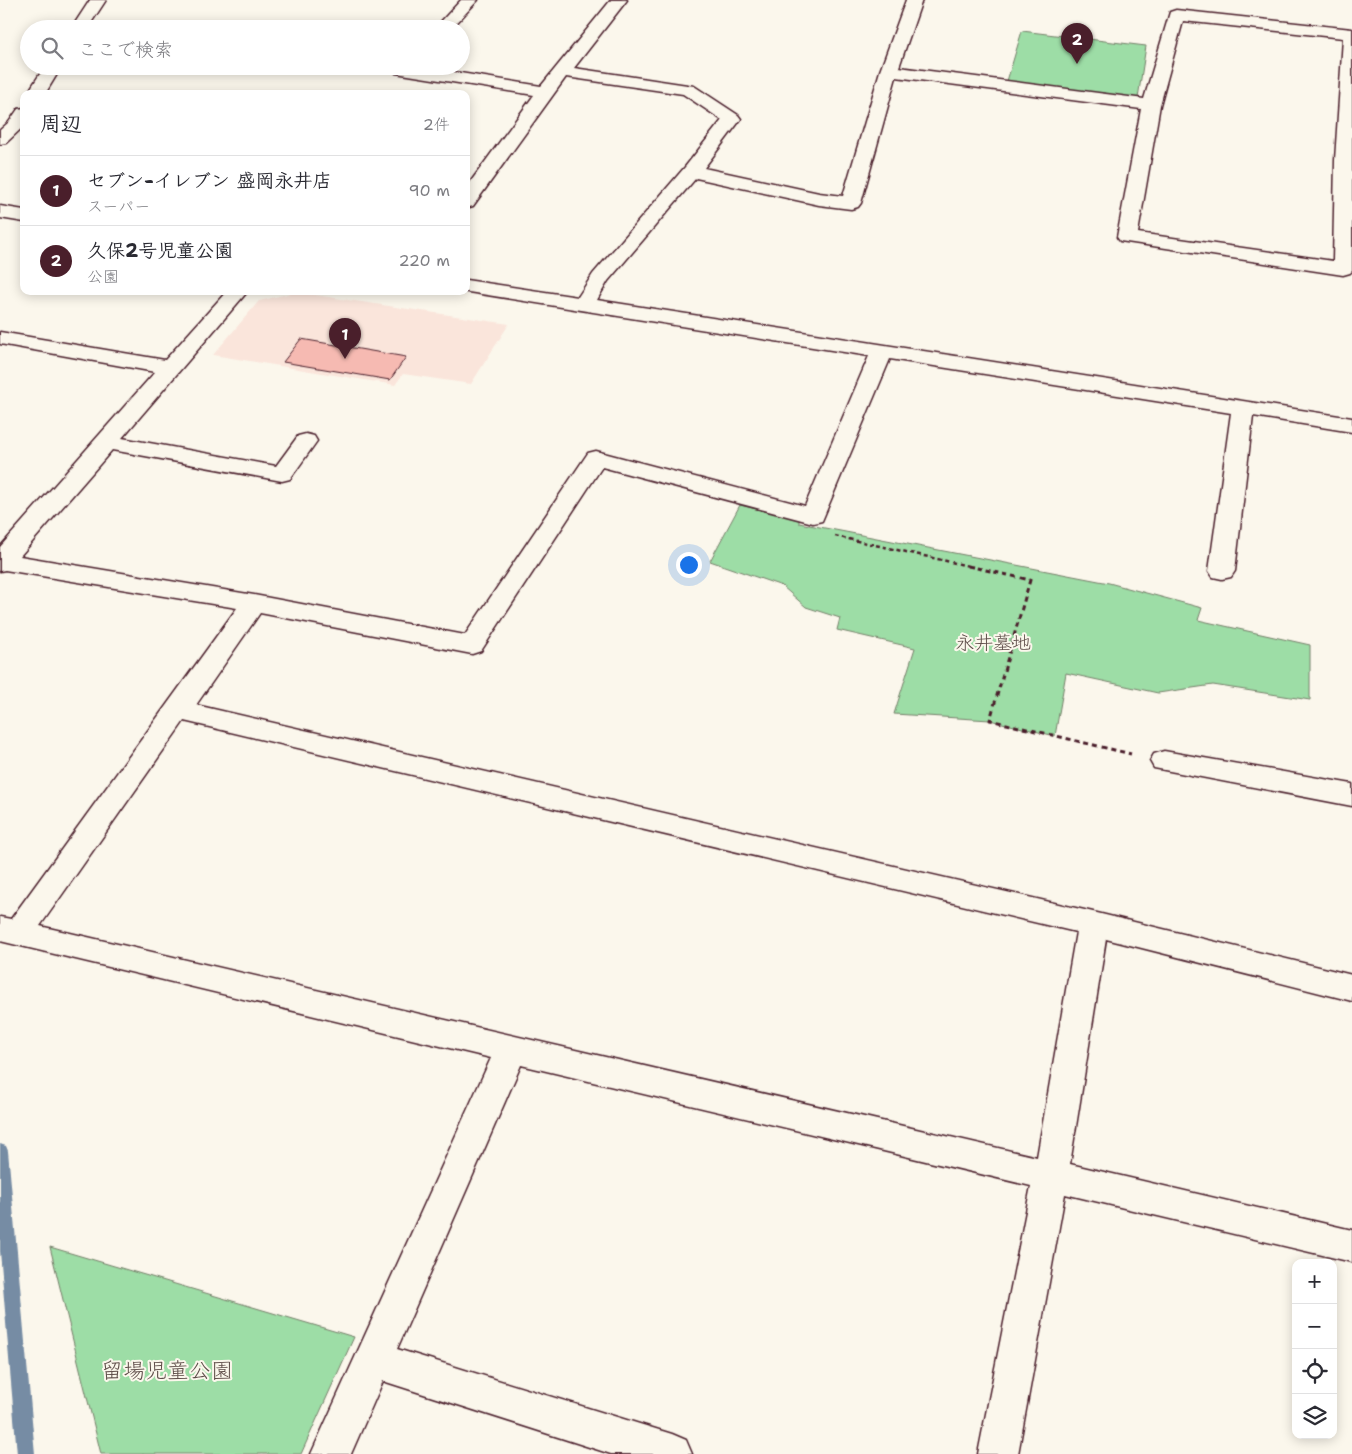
<!DOCTYPE html>
<html lang="ja">
<meta charset="utf-8">
<style>
:root{--surface:#fff;--page:#f2f2f3;--text:#2b2b33;--muted:#7c7c81;--line:#e1e1e2;--accent:#4a1f2b}
body{margin:0;font-family:"Shantell Sans","Klee One",sans-serif;background:var(--page);color:var(--text)}
.controls{position:absolute;right:15px;bottom:15px;display:grid;overflow:hidden;border-radius:10px;box-shadow:0 2px 12px #0003}
.controls button{width:45px;height:45px;display:grid;place-items:center;padding:0;border:0;border-bottom:1px solid var(--line);background:var(--surface);color:var(--text);font:25px sans-serif}
.you{position:absolute;left:688px;top:564px;width:18px;height:18px;margin:-12px;border:4px solid #fff;border-radius:50%;background:#1a73e8;box-shadow:0 0 0 8px #1a73e833}
.badge{display:grid;place-items:center;width:32px;height:32px;border-radius:50%;background:var(--accent);color:#fff;font-size:16px;font-weight:700}
.pin{position:absolute;translate:-50% -41px;filter:drop-shadow(0 1px 2px #0008)}
.pin::after{content:'';position:absolute;top:26px;width:18px;height:15px;background:inherit;clip-path:polygon(0 0,100% 0,50% 100%)}
.list{margin:0;padding:0;list-style:none}
h2{display:flex;justify-content:space-between;align-items:center;height:65px;margin:0;padding:0 20px;font-size:21px}
h2 small{font-size:16px;font-weight:400;color:var(--muted)}
.list li{display:grid;grid-template-columns:32px 1fr auto;gap:15px;align-items:center;box-sizing:border-box;height:70px;padding:0 20px;border-top:1px solid var(--line)}
.list b{display:block;font-size:19px;white-space:nowrap}
.list p{margin:0;font-size:16px;white-space:nowrap;color:var(--muted)}
.list em{font-size:16px;font-style:normal;color:var(--muted)}
.icon{flex:none;width:28px;height:28px;fill:none;stroke:currentColor;stroke-width:2;stroke-linecap:round;stroke-linejoin:round}
.map{position:relative;flex:none;width:1352px;height:1454px;overflow:hidden}
.search{position:absolute;background:var(--surface);box-shadow:0 2px 12px #0003;left:20px;top:20px;width:450px;height:55px;display:flex;align-items:center;gap:12px;box-sizing:border-box;padding:0 18px;border-radius:28px;color:var(--muted);font-size:19px}
.panel{position:absolute;background:var(--surface);box-shadow:0 2px 12px #0003;left:20px;top:90px;width:450px;height:205px;border-radius:10px}
.map>svg:first-child{display:block}
</style>
<div class="map">
<svg width="1352" height="1454" viewBox="0 0 1352 1454">
<rect width="100%" height="100%" fill="#fbf7ec"/>
<filter id="ink" filterUnits="userSpaceOnUse"><feTurbulence type="fractalNoise" baseFrequency=".02" numOctaves="2"/><feDisplacementMap in="SourceGraphic" scale="10" xChannelSelector="R" yChannelSelector="G"/><feConvolveMatrix kernelMatrix="1 2 1 2 8 2 1 2 1" color-interpolation-filters="sRGB"/></filter>
<g filter="url(#ink)">
<path fill="#fae5db" d="M295,292L509,324L471,384L403,374L395,385L213,355L259,301Z"/>
<path fill="#9ddda6" stroke="#747e68" d="M1022,31L1146,46L1138,98L1007,81Z
M740,505L799,519V523L1109,583L1202,608L1198,620L1310,645V700L1213,685L1158,693L1066,673L1055,736L990,720L894,714L915,648L837,630L840,618L806,607L782,586L710,561Z
M50,1247L354,1337L301,1454H101Z"/>
<g fill="none" stroke-linecap="round" stroke-linejoin="round">
<path fill="#768ca4" fill-rule="evenodd" d="M0,1144L6,1146L8,1151L35,1454H17L0,1251Z"/>
</g>
<path fill="#f6bab2" stroke="#4a1f2b" d="M301,339L406,357L390,380L283,362Z"/>
<g fill="none" stroke-linecap="round" stroke-linejoin="round">
<g stroke="#4a1f2b" stroke-width="3">
<path id="minor" d="M90,0H106L87,29H71Z
M461,0H478L451,29H434Z
M611,0H627L574,68L694,86L738,115L741,119L704,168L819,193L843,196L880,71L906,0H922L899,67L1144,99L1170,12L1176,10L1352,29V271L1350,273L1343,275L1120,241L1117,237L1141,109L896,77L861,203L858,207L851,209L819,205L696,178L608,281L597,300L1352,418V432L1253,416L1235,571L1231,577L1222,579L1213,577L1209,571L1231,413L890,359L822,521L813,523L602,467L481,651L472,654L260,613L196,705L1093,912L1352,975V1001L1106,939L1070,1164L1352,1230V1262L1065,1194L1018,1454H978L1031,1186L521,1065L397,1349L672,1434L686,1440L692,1454H611L383,1381L351,1454H311L491,1058L0,941V917L11,919L237,608L5,570L0,571V547L155,372L0,344V332L165,360L227,291H248L122,438L276,466L298,436L306,434L314,436L317,441L290,479L282,481L112,450L20,556L254,595L465,635L588,453L596,451L805,506L869,356L462,291H466V280L578,297L593,274L685,167L722,120L683,94L566,77L473,206L466,208V188L534,95L402,74L396,73L393,69L395,66H417L541,86ZM1183,21L1343,38L1335,160L1333,261L1138,233L1160,105ZM184,721L1076,932L1037,1157L40,926Z
M45,66H62L45,94H27Z
M24,108V126L6,143L0,144V130L9,122L18,109Z
M0,206L24,210V222L0,218Z
M1164,751L1352,784V806L1154,768L1150,761L1154,754Z"/>
</g>
<path stroke="#4a1f2b" stroke-width="2.5" stroke-dasharray="4 3" stroke-linecap="butt" d="M835,536L973,567"/>
<path stroke="#4a1f2b" stroke-width="3" stroke-dasharray="5 4" stroke-linecap="butt" d="M968,566L1030,580L990,720L1131,754"/>
<use href="#minor" fill="#fbf7ec" fill-rule="evenodd"/>
</g>
</g>
<g text-anchor="middle" dominant-baseline="central" stroke-width="4" stroke-linejoin="round" paint-order="stroke">
<g font-size="19" fill="#5f4e4a" stroke="#fbf7ec">
<text x="993" y="642">永井墓地</text>
</g>
<g font-size="22" fill="#5f4e4a" stroke="#fbf7ec">
<text x="167" y="1370">留場児童公園</text>
</g>
</g>
</svg>
<div class="controls">
<button>+</button>
<button>−</button>
<button><svg class="icon" aria-label="locate" viewBox="0 0 24 24"><circle cx="12" cy="12" r="6"/><path d="M12 2v4M12 18v4M2 12h4M18 12h4"/></svg></button>
<button><svg class="icon" aria-label="layers" viewBox="0 0 24 24"><path d="M12 4l9 5-9 5-9-5zM3 14l9 5 9-5"/></svg></button>
</div>
<div class="you"></div>
<div class="pin badge" style="left:345px;top:359px">1</div>
<div class="pin badge" style="left:1077px;top:64px">2</div>
<div class="search"><svg class="icon" aria-label="search" viewBox="0 0 24 24"><circle cx="10" cy="10" r="6"/><path d="M15 15l6 6"/></svg>ここで検索</div>
<section class="panel">
<h2>周辺<small>2件</small></h2>
<ul class="list">
<li><span class="badge">1</span><div><b>セブン-イレブン 盛岡永井店</b><p>スーパー</p></div><em>90 m</em></li>
<li><span class="badge">2</span><div><b>久保2号児童公園</b><p>公園</p></div><em>220 m</em></li>
</ul>
</section>
</div>
